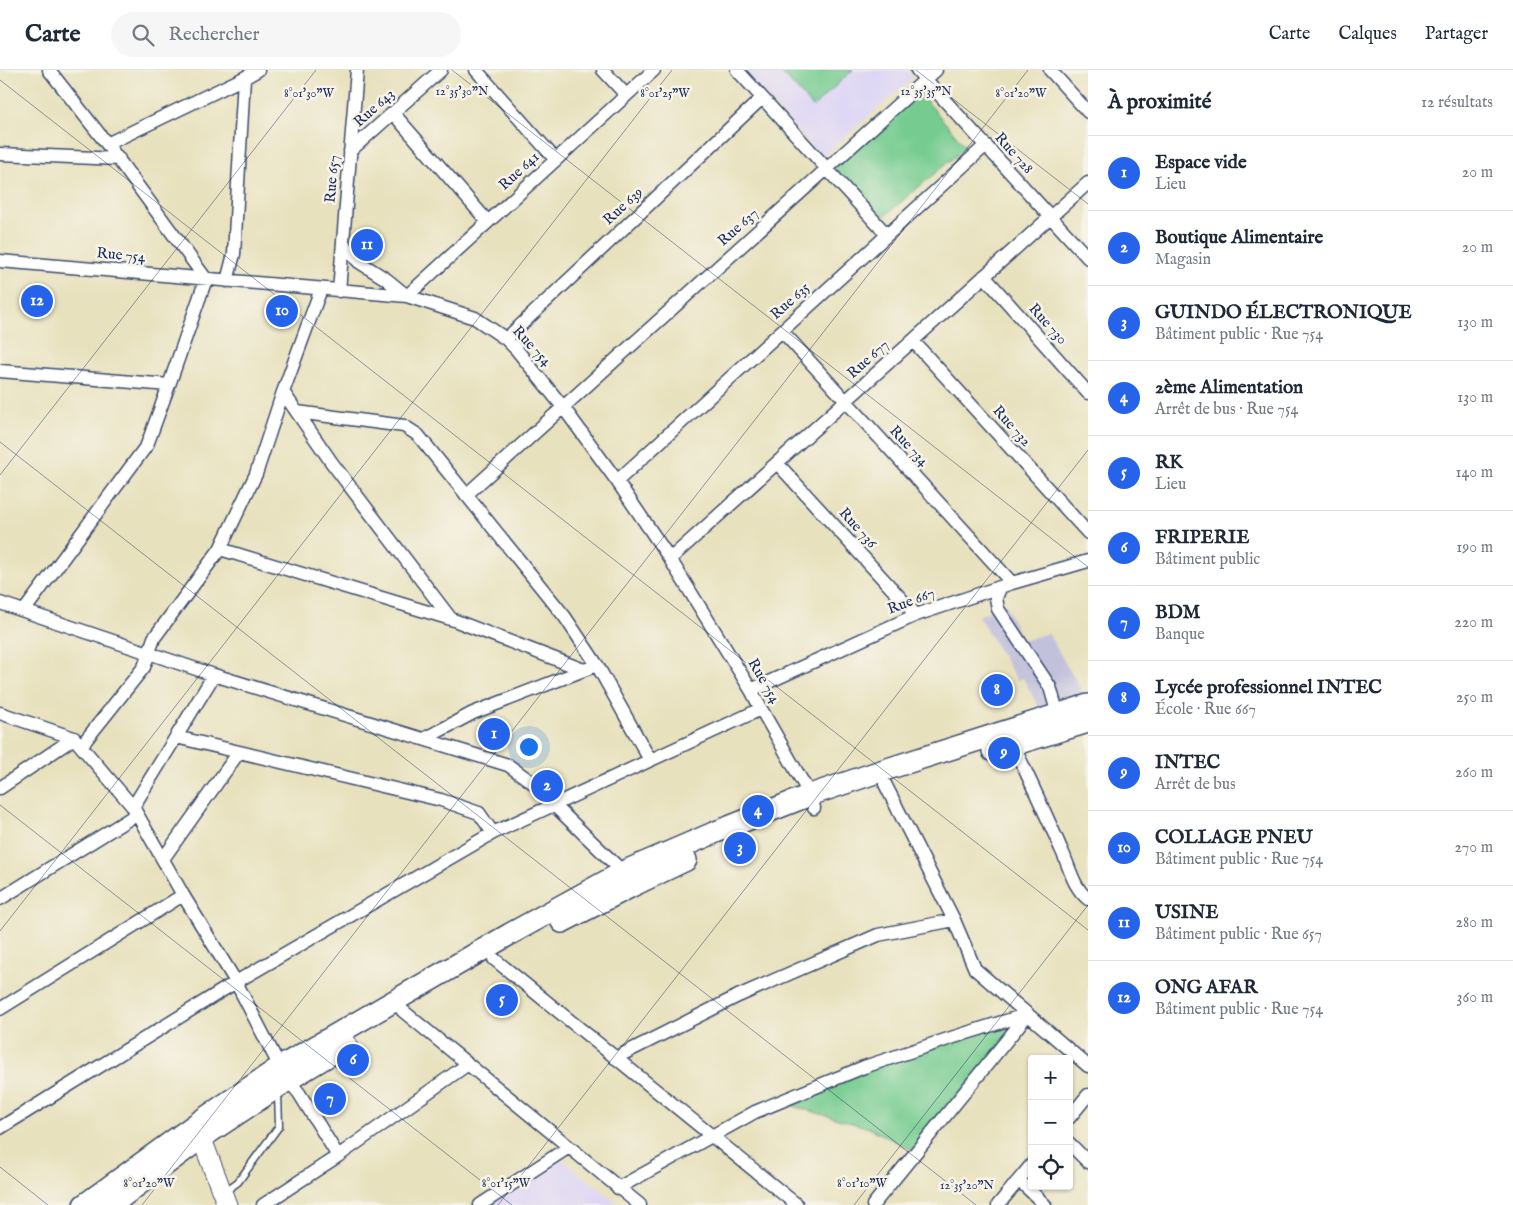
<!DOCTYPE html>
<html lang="fr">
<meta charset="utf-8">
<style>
:root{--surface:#fff;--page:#f6f6f7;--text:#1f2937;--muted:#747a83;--line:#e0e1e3;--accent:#2563eb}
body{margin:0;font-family:"IM FELL English",serif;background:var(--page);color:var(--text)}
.controls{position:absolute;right:15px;bottom:15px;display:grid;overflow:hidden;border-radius:5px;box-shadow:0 1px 4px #0004}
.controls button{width:45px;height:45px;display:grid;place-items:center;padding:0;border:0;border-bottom:1px solid var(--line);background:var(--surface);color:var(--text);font:25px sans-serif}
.you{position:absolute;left:528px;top:676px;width:18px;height:18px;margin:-12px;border:4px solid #fff;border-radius:50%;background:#1a73e8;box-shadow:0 0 0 8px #1a73e833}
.badge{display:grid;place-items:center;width:32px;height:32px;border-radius:50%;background:var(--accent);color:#fff;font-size:16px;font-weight:700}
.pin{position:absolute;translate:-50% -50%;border:2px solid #fff;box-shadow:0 1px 5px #0006}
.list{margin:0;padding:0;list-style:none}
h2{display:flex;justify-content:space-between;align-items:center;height:65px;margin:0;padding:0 20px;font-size:21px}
h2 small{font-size:16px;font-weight:400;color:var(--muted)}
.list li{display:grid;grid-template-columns:32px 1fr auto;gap:15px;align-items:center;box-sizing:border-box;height:75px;padding:0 20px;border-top:1px solid var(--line)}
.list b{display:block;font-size:19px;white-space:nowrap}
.list p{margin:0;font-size:16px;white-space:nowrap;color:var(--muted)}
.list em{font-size:16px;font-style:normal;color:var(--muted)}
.icon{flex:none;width:28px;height:28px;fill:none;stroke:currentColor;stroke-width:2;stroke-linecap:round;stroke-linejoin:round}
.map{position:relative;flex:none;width:1088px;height:1135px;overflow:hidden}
header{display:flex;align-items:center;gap:30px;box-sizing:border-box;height:70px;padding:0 25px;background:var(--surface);border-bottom:1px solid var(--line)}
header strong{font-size:24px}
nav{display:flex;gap:28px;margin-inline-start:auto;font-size:18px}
.search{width:350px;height:45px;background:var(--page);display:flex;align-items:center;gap:12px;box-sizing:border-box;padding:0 18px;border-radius:28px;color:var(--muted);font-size:19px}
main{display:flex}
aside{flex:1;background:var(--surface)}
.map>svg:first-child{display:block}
</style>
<header>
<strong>Carte</strong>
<div class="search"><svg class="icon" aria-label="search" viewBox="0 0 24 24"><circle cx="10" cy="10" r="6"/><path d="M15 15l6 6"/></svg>Rechercher</div>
<nav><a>Carte</a><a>Calques</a><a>Partager</a></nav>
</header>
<main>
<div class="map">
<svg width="1088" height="1135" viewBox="0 0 1088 1135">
<rect width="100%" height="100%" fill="#f7f3e8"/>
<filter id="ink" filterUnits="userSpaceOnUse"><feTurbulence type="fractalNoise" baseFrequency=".02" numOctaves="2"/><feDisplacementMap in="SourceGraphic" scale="10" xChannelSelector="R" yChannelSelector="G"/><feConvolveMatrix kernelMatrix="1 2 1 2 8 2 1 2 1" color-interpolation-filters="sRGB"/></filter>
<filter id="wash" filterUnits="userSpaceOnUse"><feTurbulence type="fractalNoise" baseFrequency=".0096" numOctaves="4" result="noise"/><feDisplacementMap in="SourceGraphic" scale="20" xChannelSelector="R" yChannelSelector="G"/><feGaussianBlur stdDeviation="1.12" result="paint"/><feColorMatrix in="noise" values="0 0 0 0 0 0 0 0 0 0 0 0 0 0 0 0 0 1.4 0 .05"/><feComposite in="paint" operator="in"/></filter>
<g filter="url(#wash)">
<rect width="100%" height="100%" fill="#e8e1bd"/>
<path fill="#ddd5f6" d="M743,0H906L913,8L821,87Z
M560,1088L619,1135H487Z"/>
<path fill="#c2c1dc" d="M1006,535L1022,571L1048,563L1084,625L1039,638L1023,608L1017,610L978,546Z"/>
<path fill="#76cc90" stroke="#487e77" d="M779,0H853L813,37Z
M919,22L966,77L879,151L832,96Z
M1028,944L916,1082L869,1058L779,1032Z"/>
</g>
<g filter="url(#ink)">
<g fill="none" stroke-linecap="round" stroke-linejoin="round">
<g stroke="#3a4a6c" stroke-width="9">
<path id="lane" d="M224,1122L238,1112L279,1056L278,1023"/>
</g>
<g stroke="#3a4a6c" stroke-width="15">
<path id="street" d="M476,0L556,90
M603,0L626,25
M737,0L887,165
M917,0L1088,188
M1050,0L1088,42
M393,43L488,152
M107,74L244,8L258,0
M350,81L441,0
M0,84L119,89
M343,174L359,192L386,209L407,226L654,0
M0,191L407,226L475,248L506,269L516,279L563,337L617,411L670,489L751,620L761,639L810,725L814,738
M984,206L1088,323
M227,211L234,184L244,8
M339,221L357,0
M782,261L1012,513
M506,269L762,28
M913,271L1088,463
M0,301L169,315
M283,322L332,393L451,549L584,600L597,595L650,690
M297,342L404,356L418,365L565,547L597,595
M777,393L916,545
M617,411L986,75
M466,425L936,0
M220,479L451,549
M670,489L1088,113
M1000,518L996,528L998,539L1050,617L1058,645
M0,533L214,605L508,695L533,713L554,735L623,802L627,807
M24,541L147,375L169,315L206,209L107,74L49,0
M751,620L916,545L1012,513L1088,491
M0,643L74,668L133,737L183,825L236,912L280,997
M176,667L441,730L479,743L493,763
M424,669L473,643L584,600
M1013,674C1029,709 1046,744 1061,779C1070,797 1072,816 1088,829
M81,676L144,597L154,568L220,479L256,404L283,322L321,219
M885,714L954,850L975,899L1088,996
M0,718L74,668
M133,737L214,605
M163,789L239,682
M0,829L137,744
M494,889L797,1135
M395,931L403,941L640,1135
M0,939L183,825
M615,988L738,926L878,865L954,850
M288,1010L299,1023L338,1086
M1069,1048L1088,1025
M0,1058L236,912L493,763L761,639
M1069,1073L1088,1092
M1019,1110L1045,1135
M618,1118L755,1042L864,997L954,967L1028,944
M263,1135L338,1086L468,994
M480,1135L569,1077
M873,1135L1028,944
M998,1135L1032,1094"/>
</g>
<g stroke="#3a4a6c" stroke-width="21">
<path id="secondary" d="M196,1054L227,1135"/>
</g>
<g stroke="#3a4a6c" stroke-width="24">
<path id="primary" d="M993,681L1088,652
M562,852L632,816L686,790
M84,1135L196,1054L280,997L510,864L623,802L716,762L810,725L881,701L1088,635
M111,1135L201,1068L288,1010L346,975"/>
</g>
<use href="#lane" stroke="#fff" stroke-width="6"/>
<use href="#street" stroke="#fff" stroke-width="12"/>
<use href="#secondary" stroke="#fff" stroke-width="19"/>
<use href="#primary" stroke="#fff" stroke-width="21"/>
</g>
</g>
<path fill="none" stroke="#1b2f5e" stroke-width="1" stroke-opacity="0.45" d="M452,0L1088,497M916,0L1088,134M0,10L1088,860M0,372L976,1135M0,405L316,0M0,735L512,1135M0,861L672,0M0,1097L48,1135M142,1135L1028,0M498,1135L1088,380M854,1135L1088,835"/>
<g text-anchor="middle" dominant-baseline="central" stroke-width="5" stroke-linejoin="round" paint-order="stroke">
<g font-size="15" fill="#1b2f5e" stroke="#f7f3e8">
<text transform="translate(374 38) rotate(-42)">Rue 643</text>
<text transform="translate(1014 83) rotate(48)">Rue 728</text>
<text transform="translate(519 101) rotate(-43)">Rue 641</text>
<text transform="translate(332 109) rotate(-85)">Rue 657</text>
<text transform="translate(623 136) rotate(-43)">Rue 639</text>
<text transform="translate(738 157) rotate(-42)">Rue 637</text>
<text transform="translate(121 185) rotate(5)">Rue 754</text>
<text transform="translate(790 231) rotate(-42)">Rue 635</text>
<text transform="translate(1048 254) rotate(48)">Rue 730</text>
<text transform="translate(532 276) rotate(47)">Rue 754</text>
<text transform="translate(868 289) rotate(-42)">Rue 677</text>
<text transform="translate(1012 356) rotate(48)">Rue 732</text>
<text transform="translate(909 376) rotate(47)">Rue 734</text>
<text transform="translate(858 458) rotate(48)">Rue 736</text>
<text transform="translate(911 531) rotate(-21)">Rue 667</text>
<text transform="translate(764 611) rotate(60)">Rue 754</text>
</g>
</g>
<g font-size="12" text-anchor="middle" fill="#1b2f5e" stroke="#f7f3e8" stroke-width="5" stroke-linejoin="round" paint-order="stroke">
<text x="462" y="25">12°35'30"N</text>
<text x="926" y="25">12°35'35"N</text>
<text x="665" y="27">8°01'25"W</text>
<text x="1021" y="27">8°01'20"W</text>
<text x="309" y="27">8°01'30"W</text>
<text x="149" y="1117">8°01'20"W</text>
<text x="506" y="1117">8°01'15"W</text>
<text x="862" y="1117">8°01'10"W</text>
<text x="967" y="1119">12°35'20"N</text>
</g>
</svg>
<div class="controls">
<button>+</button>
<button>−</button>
<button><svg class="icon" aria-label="locate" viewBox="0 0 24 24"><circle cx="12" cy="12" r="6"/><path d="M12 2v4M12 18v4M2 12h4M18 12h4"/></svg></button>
</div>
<div class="you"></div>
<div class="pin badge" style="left:494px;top:664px">1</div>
<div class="pin badge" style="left:547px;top:716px">2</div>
<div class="pin badge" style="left:740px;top:778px">3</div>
<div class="pin badge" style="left:758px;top:741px">4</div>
<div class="pin badge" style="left:502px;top:930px">5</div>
<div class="pin badge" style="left:353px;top:990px">6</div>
<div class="pin badge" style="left:330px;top:1029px">7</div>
<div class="pin badge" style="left:997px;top:620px">8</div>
<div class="pin badge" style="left:1004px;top:683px">9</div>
<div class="pin badge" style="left:282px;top:241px">10</div>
<div class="pin badge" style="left:367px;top:175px">11</div>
<div class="pin badge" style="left:37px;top:231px">12</div>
</div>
<aside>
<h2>À proximité<small>12 résultats</small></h2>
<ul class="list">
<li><span class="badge">1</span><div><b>Espace vide</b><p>Lieu</p></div><em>20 m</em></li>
<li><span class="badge">2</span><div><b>Boutique Alimentaire</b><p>Magasin</p></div><em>20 m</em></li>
<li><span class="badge">3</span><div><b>GUINDO ÉLECTRONIQUE</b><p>Bâtiment public · Rue 754</p></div><em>130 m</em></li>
<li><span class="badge">4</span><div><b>2ème Alimentation</b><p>Arrêt de bus · Rue 754</p></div><em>130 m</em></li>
<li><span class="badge">5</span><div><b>RK</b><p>Lieu</p></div><em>140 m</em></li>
<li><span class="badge">6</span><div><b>FRIPERIE</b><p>Bâtiment public</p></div><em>190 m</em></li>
<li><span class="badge">7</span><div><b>BDM</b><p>Banque</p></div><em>220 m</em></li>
<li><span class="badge">8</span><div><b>Lycée professionnel INTEC</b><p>École · Rue 667</p></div><em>250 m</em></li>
<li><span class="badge">9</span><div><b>INTEC</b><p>Arrêt de bus</p></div><em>260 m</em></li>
<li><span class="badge">10</span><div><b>COLLAGE PNEU</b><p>Bâtiment public · Rue 754</p></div><em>270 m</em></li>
<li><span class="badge">11</span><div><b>USINE</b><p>Bâtiment public · Rue 657</p></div><em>280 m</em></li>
<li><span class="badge">12</span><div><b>ONG AFAR</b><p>Bâtiment public · Rue 754</p></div><em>360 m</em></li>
</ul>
</aside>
</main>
